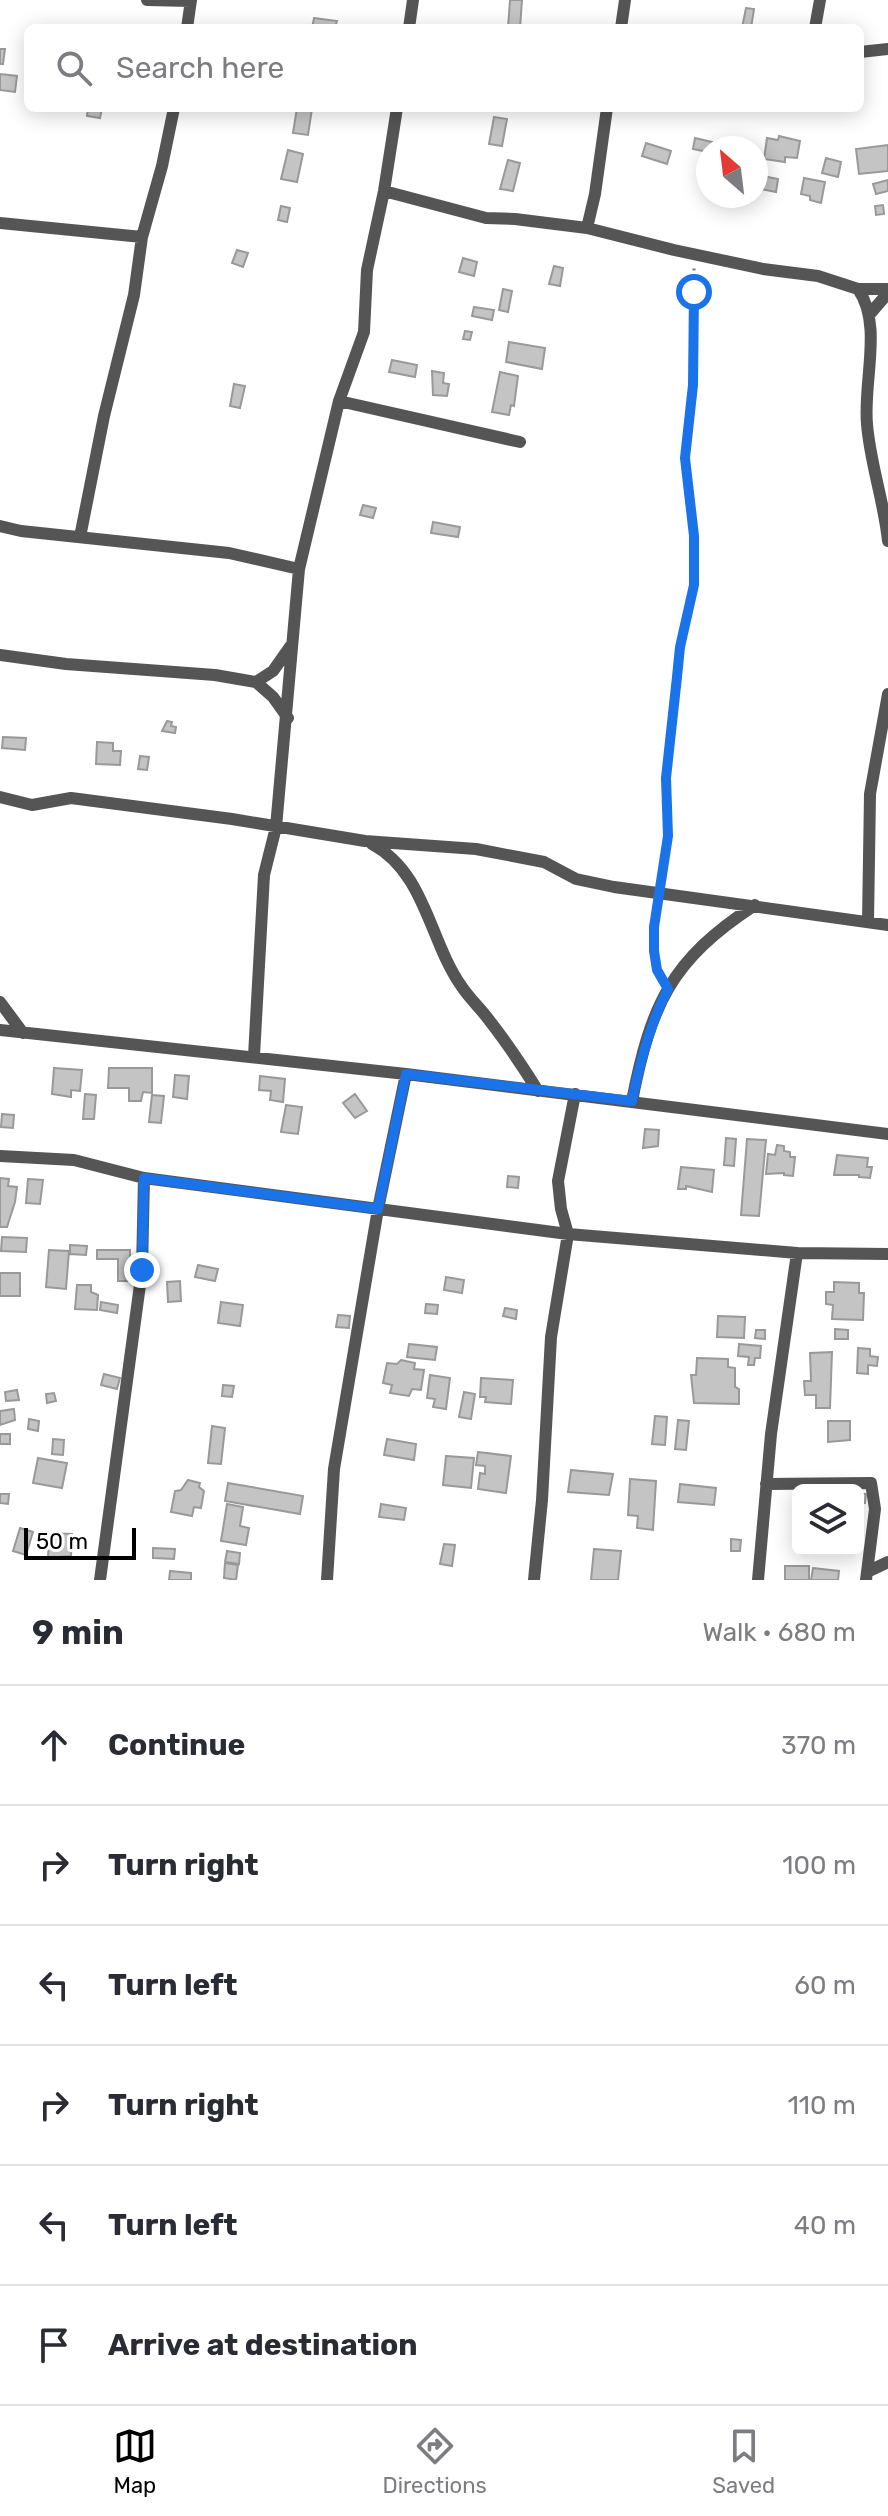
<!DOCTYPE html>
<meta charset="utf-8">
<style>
:root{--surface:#fff;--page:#f7f7f7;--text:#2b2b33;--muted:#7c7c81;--line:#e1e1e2;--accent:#000}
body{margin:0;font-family:Rubik,sans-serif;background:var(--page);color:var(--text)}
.controls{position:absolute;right:24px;bottom:24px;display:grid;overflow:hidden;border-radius:12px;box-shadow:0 4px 20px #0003}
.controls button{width:72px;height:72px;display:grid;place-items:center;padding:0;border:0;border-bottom:2px solid var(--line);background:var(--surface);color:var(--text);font:40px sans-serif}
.compass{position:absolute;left:696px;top:136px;width:72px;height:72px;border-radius:50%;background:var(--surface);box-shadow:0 4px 20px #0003;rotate:332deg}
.scale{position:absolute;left:24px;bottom:20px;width:112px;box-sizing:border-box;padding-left:8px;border:4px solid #000;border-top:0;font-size:22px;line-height:28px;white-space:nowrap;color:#000;-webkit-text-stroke:6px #fff;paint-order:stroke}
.stop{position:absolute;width:24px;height:24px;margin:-18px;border:6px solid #1a73e8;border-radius:50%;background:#fff}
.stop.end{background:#1a73e8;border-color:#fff;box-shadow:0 2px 8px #0008}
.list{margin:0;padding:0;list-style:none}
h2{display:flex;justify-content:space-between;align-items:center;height:104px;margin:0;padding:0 32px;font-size:34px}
h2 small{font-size:26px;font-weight:400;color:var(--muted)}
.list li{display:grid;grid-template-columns:52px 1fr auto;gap:24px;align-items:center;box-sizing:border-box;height:120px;padding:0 32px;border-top:2px solid var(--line)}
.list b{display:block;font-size:30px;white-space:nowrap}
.list em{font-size:26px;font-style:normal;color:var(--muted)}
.icon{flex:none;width:44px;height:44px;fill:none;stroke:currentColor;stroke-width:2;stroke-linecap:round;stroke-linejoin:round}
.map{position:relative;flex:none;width:888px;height:1580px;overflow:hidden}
.search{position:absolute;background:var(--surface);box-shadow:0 4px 20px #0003;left:24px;right:24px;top:24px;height:88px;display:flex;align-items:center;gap:20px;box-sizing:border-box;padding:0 28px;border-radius:12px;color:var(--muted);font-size:30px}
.sheet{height:824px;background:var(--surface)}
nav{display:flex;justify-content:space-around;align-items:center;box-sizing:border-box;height:112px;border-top:2px solid var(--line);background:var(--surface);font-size:22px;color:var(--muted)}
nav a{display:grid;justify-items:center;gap:4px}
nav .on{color:var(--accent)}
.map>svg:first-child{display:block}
</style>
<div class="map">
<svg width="888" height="1580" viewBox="0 0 888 1580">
<rect width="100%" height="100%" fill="#fff"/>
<path fill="#c4c4c4" stroke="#999" stroke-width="2" d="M510,0H522L520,28H508Z
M746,8L754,9L751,28H742Z
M314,18L337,21L335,28H312Z
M0,49H5L3,64H0Z
M0,74L17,76L15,92L0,90Z
M88,108H102L100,118L87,116Z
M297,108L312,109L308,135L293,133Z
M494,117L507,119L502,146L489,144Z
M779,136L800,141L797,158L785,157V162L764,159L767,138L778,140Z
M695,138L712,142L708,152L693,149Z
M646,143L671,151L667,164L642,156Z
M727,143L753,147L752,148H726Z
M888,145V171L859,174L856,149Z
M288,150L303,154L297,182L281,179Z
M826,158L841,162L838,177L822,173Z
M508,160L520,163L513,191L500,189Z
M763,176L778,179L776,192L761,189Z
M804,178L825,182L821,203L810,200V196L801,194Z
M888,180V191L876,194L873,184Z
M883,205L884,214L876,215L875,206Z
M281,206L290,208L287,222L278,220Z
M237,250L248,253L243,267L232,263Z
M463,258L477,262L474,276L459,272Z
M554,266L563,268L560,286L549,284Z
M503,289L512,291L508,312L499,310Z
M474,307L494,310L492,320L472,316Z
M465,331L472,332L470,340L463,339Z
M509,342L545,348L542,369L506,362Z
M392,360L417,365L415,377L389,372Z
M432,371L444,373L443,383L449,384L447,396L433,395Z
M500,372L518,376L514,406L511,405L509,415L492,412Z
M234,384L245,386L240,408L230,406Z
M363,505L376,508L373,518L360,515Z
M433,522L460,527L458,537L431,533Z
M167,721L172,722L171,726L176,727L175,733L162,731Z
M3,737L26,738L25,750L2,748Z
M97,742L113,743V751H121L120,765L96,764Z
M140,756L149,757L147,770L138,769Z
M54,1068L82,1070L80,1091L71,1090V1097L52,1094Z
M109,1068H152V1093L143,1092L141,1101H129V1088H108Z
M175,1075L189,1076L187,1099L173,1097Z
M260,1076L285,1079L283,1102L270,1100L271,1091L259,1090Z
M85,1094L96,1095L94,1119H83Z
M355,1094L367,1111L355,1118L343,1103Z
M152,1095L164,1096L161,1123L149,1122Z
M286,1105L302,1107L298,1134L281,1132Z
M2,1114L14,1115L13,1128L1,1127Z
M645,1129L659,1130L658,1146L643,1148Z
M726,1138L736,1139L734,1166L724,1165Z
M747,1139L766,1140L759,1216L741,1215Z
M777,1145L784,1146V1151L790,1152V1157H795L793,1176L784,1175V1173L766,1174L768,1154L775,1155Z
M837,1155L868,1158L867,1167H872L870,1178L859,1177V1175H834Z
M681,1167L714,1170L712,1192L686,1186V1189H678Z
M508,1176L519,1177L518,1188L507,1187Z
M0,1178L9,1179L8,1186L17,1187L15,1202L7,1227H0Z
M28,1179L43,1180L40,1204L26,1203Z
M2,1237L27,1238L26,1252L1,1251Z
M70,1245L87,1246L86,1255L70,1254Z
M49,1250L69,1251L66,1289L46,1287Z
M97,1250H130V1281H118V1259H97Z
M198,1265L218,1269L215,1281L195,1277Z
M0,1273H20V1296H0Z
M446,1277L464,1280L462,1293L444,1290Z
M180,1281L181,1301L168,1302L167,1282Z
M834,1282L859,1283V1293H864L863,1320L832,1319L833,1305L826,1304V1292H834Z
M77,1285H91V1292L98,1295L97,1310L75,1309Z
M101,1302L118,1305L117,1313L100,1310Z
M221,1302L243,1305L240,1326L218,1323Z
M426,1304L438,1305L437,1314L425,1313Z
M505,1308L517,1310L516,1319L503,1316Z
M338,1315L350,1316L349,1328L336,1327Z
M718,1316L745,1317L744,1338L717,1337Z
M835,1329L848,1330V1339H835Z
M756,1330H765V1339L755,1338Z
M409,1344L437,1347L435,1360L407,1357Z
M739,1344L761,1346L760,1358H755L754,1365H748L749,1357L738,1356Z
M858,1348L870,1349V1356L878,1357L877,1366L868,1365V1374L857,1373Z
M832,1352L830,1408H816V1395H805L804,1381H811L810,1353Z
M697,1358L728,1359V1367L735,1368V1387L739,1389V1404L694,1403L691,1375H696Z
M401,1360L415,1363L414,1369L424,1370L421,1390L412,1389L409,1396L390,1393L392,1385L383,1383L387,1363L397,1364Z
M104,1374L120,1378L117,1389L101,1385Z
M430,1375L450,1378L446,1409L433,1407L435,1399L427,1398Z
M481,1378L513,1380L511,1404L485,1402L486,1397H480Z
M223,1385L234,1386L232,1397L222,1396Z
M17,1390L19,1400L6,1401L5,1392Z
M464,1392L475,1394L471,1419L459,1417Z
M54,1393L56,1401L47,1403L46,1394Z
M14,1409L15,1420L0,1425V1411Z
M655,1416L667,1417L665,1445L652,1444Z
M29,1419L39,1421L38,1431L28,1429Z
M678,1420L689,1421L686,1450L675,1449Z
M828,1421H850V1440L828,1442Z
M212,1426L225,1428L221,1464L208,1463Z
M0,1434H10V1444H0Z
M53,1439L64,1440L63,1455L52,1454Z
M387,1439L416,1444L414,1460L384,1455Z
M478,1452L511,1456L506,1493L478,1489L480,1473L485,1474V1466L476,1465Z
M446,1456L474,1458L471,1488L443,1485Z
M38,1458L67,1463L62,1488L33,1483Z
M571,1470L613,1474L609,1495L568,1492Z
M630,1479L656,1481L653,1530L637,1528L638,1516L628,1515Z
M188,1480L200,1483L199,1487L204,1491L201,1508L194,1507L192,1516L171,1512L175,1491L181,1490Z
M228,1483L303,1496L300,1514L225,1501Z
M680,1484L716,1488L714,1505L678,1502Z
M858,1493L866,1494L865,1503L858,1502Z
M0,1494H9L8,1504L0,1503Z
M227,1504L243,1507L240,1526L249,1528L246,1545L221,1541Z
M381,1504L406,1508L404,1520L379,1517Z
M20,1528L33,1532L26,1555L13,1551Z
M49,1533L72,1534L71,1556L48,1558Z
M731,1539L741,1540L740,1551H731Z
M444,1544L455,1545L452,1566L440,1564Z
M153,1548L175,1549L174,1559L153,1558Z
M594,1549L621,1551L618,1580H591Z
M227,1551L240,1553L239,1564L225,1562Z
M225,1563L238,1565L236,1580L224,1578Z
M785,1566H809V1580H785Z
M813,1568L839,1571L838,1580H811Z
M170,1571L191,1573V1580H169Z"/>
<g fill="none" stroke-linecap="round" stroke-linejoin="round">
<path stroke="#777" stroke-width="3" stroke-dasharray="2 4" stroke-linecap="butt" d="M663,879L668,836L666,778L680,647L694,585V536L685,458L693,385L694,266
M658,906L654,951L661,977"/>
<path stroke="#555" stroke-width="12" d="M147,0L191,1
M187,28L191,0
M409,28L413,0
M621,28L625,0
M815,28L820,0
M860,52L888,49
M384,191L486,218L515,219L587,228L674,250L763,269L818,276L858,289H888
M0,223L142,237
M587,228L595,194L607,108
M858,289C883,324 863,382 867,424C870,463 884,501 888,541
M869,315L888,293
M339,401L520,442
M0,526L21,531L229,553L299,569
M80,537L104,416L134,295L142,237L162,166L174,108
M0,655L66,664L215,675L256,682L273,697L288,718
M256,682L273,671L292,644
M0,797L32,805L71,798L232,819L365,841L476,849L544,862L576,879L614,887L888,925
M372,844C426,873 429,941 462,987C470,999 481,1009 489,1020C507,1043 523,1067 538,1091
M868,922L870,794L888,694
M0,1002L23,1033
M0,1030L406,1074L888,1134
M254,1056L264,875L276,827L299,569L339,401L364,332L367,270L384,191L397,108
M632,1101C651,1004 671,960 755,905
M0,1156L74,1160L144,1178L568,1234L797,1253L888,1254
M766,1484L871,1483L875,1509L866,1580
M867,1572L888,1562
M100,1580L142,1270L144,1178
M327,1580L334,1469L378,1209L406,1074
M534,1580L542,1500L551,1337L568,1234L561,1209L558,1181L575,1094
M758,1580L771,1434L797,1253"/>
</g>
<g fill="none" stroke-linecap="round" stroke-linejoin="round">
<path stroke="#1a73e8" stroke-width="10" d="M142,1270L144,1178L378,1209L406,1074L632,1101C640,1062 650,1024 668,989L657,970L654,951V927L668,836L666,778L677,677L680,647L694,585V536L685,458L693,385L694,292"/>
</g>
</svg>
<div class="controls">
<button><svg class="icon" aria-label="layers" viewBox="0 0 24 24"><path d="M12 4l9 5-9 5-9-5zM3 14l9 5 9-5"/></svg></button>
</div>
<svg class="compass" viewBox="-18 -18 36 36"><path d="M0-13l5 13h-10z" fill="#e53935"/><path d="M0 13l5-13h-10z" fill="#7c7c81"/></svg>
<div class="scale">50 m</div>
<div class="stop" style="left:694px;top:292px"></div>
<div class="stop end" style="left:142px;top:1270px"></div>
<div class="search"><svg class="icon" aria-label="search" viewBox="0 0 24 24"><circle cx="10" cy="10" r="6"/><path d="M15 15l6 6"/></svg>Search here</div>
</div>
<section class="sheet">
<h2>9 min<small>Walk · 680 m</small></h2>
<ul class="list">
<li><svg class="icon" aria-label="ahead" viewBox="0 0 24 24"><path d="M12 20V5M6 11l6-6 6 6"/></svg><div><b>Continue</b></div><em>370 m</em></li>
<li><svg class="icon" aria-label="right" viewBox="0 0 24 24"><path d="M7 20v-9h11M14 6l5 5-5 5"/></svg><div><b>Turn right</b></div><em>100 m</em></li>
<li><svg class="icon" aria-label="left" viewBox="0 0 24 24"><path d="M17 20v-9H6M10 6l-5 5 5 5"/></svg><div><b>Turn left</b></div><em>60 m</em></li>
<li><svg class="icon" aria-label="right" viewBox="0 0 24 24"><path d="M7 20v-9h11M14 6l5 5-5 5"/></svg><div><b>Turn right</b></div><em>110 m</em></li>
<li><svg class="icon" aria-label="left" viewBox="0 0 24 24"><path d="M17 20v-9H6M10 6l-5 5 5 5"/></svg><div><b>Turn left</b></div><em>40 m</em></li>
<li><svg class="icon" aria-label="arrive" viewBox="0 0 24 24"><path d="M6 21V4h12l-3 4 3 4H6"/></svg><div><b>Arrive at destination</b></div></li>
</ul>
</section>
<nav>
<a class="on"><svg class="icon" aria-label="map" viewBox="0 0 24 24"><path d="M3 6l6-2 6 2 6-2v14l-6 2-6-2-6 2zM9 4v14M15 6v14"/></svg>Map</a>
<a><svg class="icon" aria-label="directions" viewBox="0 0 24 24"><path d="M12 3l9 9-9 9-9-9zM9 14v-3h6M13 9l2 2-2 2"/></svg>Directions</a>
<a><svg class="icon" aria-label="saved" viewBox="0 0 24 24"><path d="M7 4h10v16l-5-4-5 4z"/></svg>Saved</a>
</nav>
